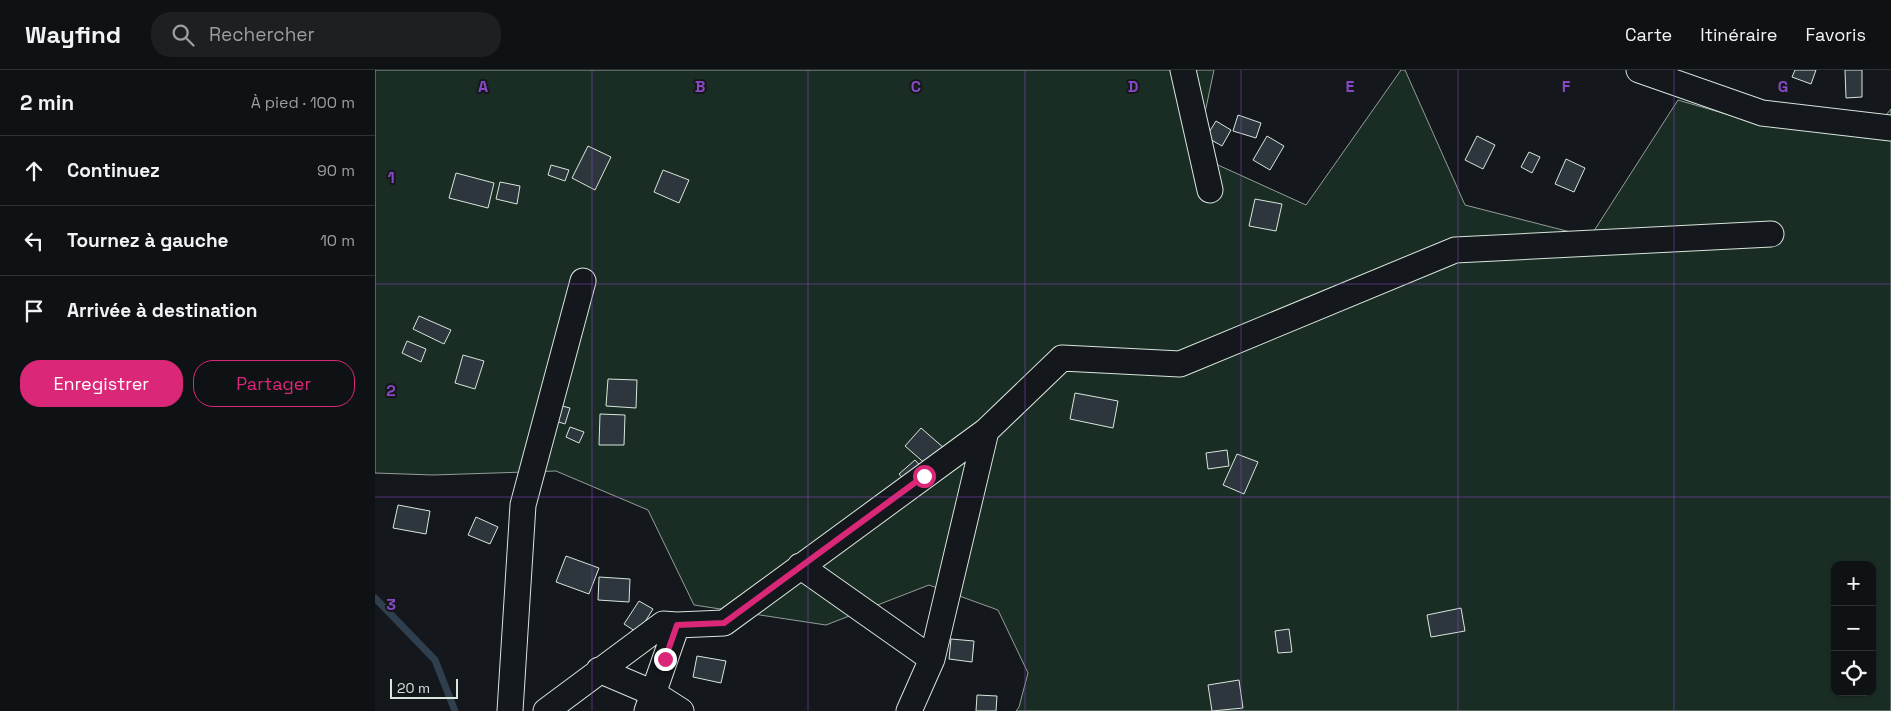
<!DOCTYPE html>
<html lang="fr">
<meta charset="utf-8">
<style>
:root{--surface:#0f1215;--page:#1d2022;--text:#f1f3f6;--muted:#9b9ea0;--line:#2f3234;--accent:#db2777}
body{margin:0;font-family:"Space Grotesk",sans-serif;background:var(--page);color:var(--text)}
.controls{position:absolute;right:15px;bottom:15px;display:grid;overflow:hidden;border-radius:10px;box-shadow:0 1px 4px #0004}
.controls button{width:45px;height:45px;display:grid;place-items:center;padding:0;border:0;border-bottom:1px solid var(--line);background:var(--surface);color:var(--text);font:25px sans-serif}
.scale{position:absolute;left:15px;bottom:12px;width:68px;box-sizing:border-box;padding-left:5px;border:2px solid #d8e6dc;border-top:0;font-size:14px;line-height:18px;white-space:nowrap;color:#d8e6dc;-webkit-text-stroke:4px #14181c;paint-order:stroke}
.stop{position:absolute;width:15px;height:15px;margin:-11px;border:4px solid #db2777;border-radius:50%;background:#fff}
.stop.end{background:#db2777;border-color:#fff;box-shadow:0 1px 5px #0008}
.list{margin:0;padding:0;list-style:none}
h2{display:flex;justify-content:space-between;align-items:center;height:65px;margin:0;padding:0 20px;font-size:21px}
h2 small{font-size:16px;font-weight:400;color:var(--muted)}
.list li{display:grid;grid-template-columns:32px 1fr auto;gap:15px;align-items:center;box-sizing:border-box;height:70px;padding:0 20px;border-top:1px solid var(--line)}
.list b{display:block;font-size:19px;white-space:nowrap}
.list em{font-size:16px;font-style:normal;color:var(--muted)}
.actions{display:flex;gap:10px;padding:15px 20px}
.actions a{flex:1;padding:11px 0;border:1px solid var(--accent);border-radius:20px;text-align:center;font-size:18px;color:var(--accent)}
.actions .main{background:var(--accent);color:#fff}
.icon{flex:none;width:28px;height:28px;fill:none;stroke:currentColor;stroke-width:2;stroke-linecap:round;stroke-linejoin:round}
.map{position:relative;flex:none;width:1516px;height:641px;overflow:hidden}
header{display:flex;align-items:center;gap:30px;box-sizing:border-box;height:70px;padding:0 25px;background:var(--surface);border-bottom:1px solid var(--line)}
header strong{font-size:24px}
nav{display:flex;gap:28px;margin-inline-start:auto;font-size:18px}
.search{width:350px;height:45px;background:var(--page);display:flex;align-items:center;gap:12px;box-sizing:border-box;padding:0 18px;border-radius:20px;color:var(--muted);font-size:19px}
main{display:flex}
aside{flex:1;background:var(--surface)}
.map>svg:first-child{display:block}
</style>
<header>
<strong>Wayfind</strong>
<div class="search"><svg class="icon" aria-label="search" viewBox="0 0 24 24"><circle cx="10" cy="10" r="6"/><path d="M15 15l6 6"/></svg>Rechercher</div>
<nav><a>Carte</a><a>Itinéraire</a><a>Favoris</a></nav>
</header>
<main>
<aside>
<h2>2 min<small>À pied · 100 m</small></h2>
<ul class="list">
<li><svg class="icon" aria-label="ahead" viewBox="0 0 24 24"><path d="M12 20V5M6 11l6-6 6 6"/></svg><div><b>Continuez</b></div><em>90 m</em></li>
<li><svg class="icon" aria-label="left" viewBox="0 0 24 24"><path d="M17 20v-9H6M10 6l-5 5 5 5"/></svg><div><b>Tournez à gauche</b></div><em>10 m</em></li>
<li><svg class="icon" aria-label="arrive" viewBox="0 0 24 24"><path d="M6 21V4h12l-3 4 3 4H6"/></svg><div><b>Arrivée à destination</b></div></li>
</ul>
<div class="actions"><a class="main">Enregistrer</a><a>Partager</a></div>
</aside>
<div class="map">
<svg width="1516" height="641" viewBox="0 0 1516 641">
<rect width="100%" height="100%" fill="#14181c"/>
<path fill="#1a2d24" stroke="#939e99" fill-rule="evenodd" d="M0,0H839L821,85L931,135L1026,0H1030L1090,135L1215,167L1303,30L1385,54L1492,68L1516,39V641H641L644,637L653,603L623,540L554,515L451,555L319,535L273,440L181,401L58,405L0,403ZM1460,495H1497V622H1460Z"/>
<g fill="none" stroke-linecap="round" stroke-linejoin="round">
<path stroke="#2f3f4d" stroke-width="7" d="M0,528L60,590L80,641"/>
</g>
<path fill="#2c363c" stroke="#d8e6dc" d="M1420,0H1441L1436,14L1417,7Z
M1470,0H1487V27L1471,28Z
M863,45L886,53L881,68L858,61Z
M841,51L856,60L847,76L831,67Z
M892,66L909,76L895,100L878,90Z
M1102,66L1120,75L1108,99L1090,90Z
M213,76L236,87L220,120L197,108Z
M1154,82L1165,87L1157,103L1146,97Z
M1191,89L1210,98L1199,122L1180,114Z
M176,95L194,100L190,111L173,105Z
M288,100L314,110L304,133L279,122Z
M81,103L119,113L113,138L74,128Z
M125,112L145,116L142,134L121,129Z
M880,129L907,134L901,161L874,156Z
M44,246L76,260L69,274L38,259Z
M32,271L51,279L46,292L27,283Z
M88,285L109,291L100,319L80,313Z
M233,309L262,310L261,338L231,336Z
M700,323L743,331L738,358L695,349Z
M175,333L195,338L190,354L171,348Z
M225,344L250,345L249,375H224Z
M195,357L209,362L204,373L191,367Z
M546,358L569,378L553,396L530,376Z
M852,380L854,396L833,399L831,383Z
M862,384L883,392L869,424L848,415Z
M540,390L549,400L534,415L524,404Z
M23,435L55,441L51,464L18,458Z
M101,447L123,457L115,474L93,465Z
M191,486L224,498L214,524L181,512Z
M224,507L255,509L254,532L223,530Z
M264,531L278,539L263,563L249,554Z
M1086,538L1090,561L1056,567L1052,545Z
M914,559L917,582L903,583L900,561Z
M576,569L599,571L597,592L574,589Z
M322,586L351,591L346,613L318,607Z
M864,610L868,638L837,641L833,615Z
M602,625L622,626L621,641H601Z"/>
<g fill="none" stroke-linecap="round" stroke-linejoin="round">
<g stroke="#d8e6dc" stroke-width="27">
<path id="minor" d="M808,0L835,120
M1264,0L1387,43L1516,58
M425,496L557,589
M224,600L278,623L306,641
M135,641L148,435L208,211
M171,641L288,554L302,555L349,553L611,361L687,288L805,294L1080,180L1396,164
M272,641L302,555
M534,641L557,589L611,361"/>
</g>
<use href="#minor" stroke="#14181c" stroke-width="25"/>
</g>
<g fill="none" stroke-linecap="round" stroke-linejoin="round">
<path stroke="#db2777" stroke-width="6" d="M290,589L302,555L349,553L549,406"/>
</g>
<path fill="none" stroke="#8948c3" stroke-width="1" stroke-opacity="0.55" d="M217,0V641M433,0V641M650,0V641M866,0V641M1083,0V641M1299,0V641M0,214H1516M0,427H1516"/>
<g font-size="16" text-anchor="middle" font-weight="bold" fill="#8948c3" stroke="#14181c" stroke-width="4" stroke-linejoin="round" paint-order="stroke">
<text x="108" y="22">A</text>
<text x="325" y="22">B</text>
<text x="541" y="22">C</text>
<text x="758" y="22">D</text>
<text x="975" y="22">E</text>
<text x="1191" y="22">F</text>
<text x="1408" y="22">G</text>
<text x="16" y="113">1</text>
<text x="16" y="326">2</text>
<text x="16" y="540">3</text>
</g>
</svg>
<div class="controls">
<button>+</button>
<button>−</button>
<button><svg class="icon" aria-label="locate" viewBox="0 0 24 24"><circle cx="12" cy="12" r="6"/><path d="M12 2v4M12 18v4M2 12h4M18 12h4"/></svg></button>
</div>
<div class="scale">20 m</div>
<div class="stop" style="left:549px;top:406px"></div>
<div class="stop end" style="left:290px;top:589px"></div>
</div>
</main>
